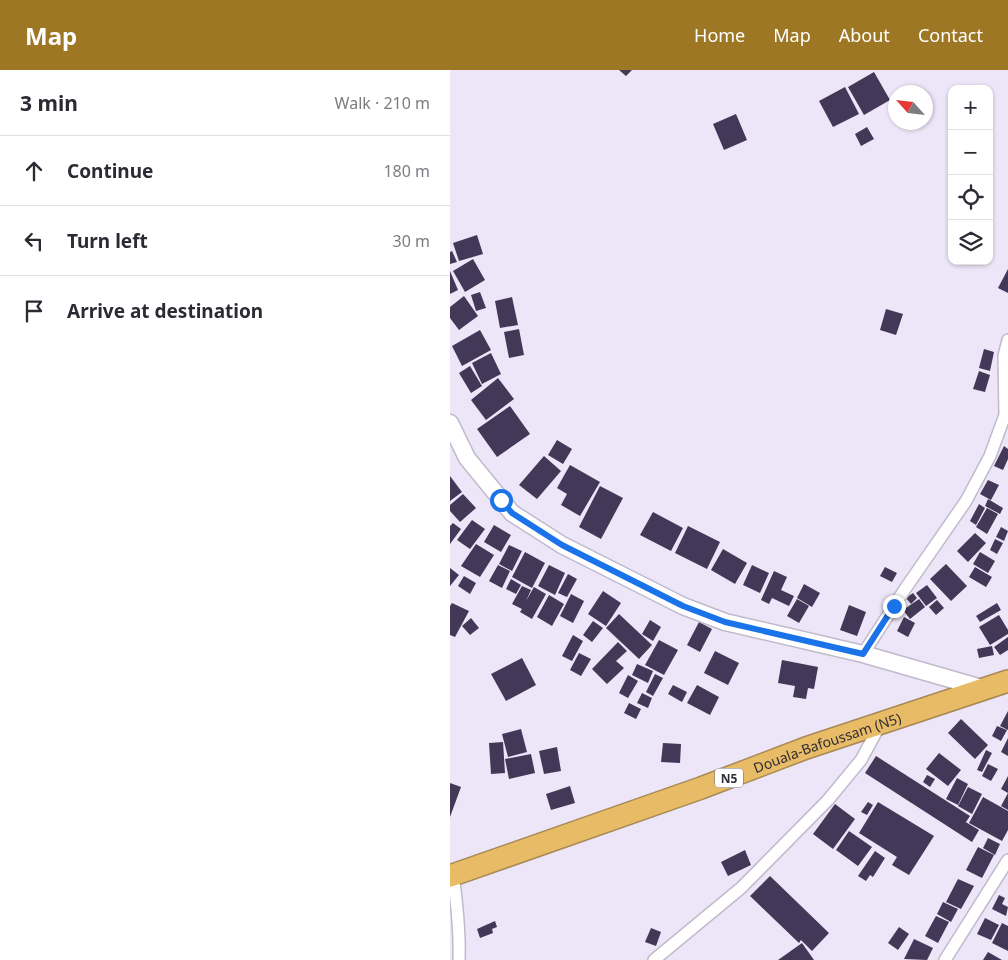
<!DOCTYPE html>
<meta charset="utf-8">
<style>
:root{--surface:#fff;--page:#f2f2f3;--text:#2b2b33;--muted:#7c7c81;--line:#e1e1e2;--accent:#9e7724}
body{margin:0;font-family:"Noto Sans",sans-serif;background:var(--page);color:var(--text)}
.controls{position:absolute;right:15px;top:15px;display:grid;overflow:hidden;border-radius:10px;box-shadow:0 1px 4px #0004}
.controls button{width:45px;height:45px;display:grid;place-items:center;padding:0;border:0;border-bottom:1px solid var(--line);background:var(--surface);color:var(--text);font:25px sans-serif}
.compass{position:absolute;left:438px;top:15px;width:45px;height:45px;border-radius:50%;background:var(--surface);box-shadow:0 1px 4px #0004;rotate:297deg}
.stop{position:absolute;width:15px;height:15px;margin:-11px;border:4px solid #1a73e8;border-radius:50%;background:#fff}
.stop.end{background:#1a73e8;border-color:#fff;box-shadow:0 1px 5px #0008}
.list{margin:0;padding:0;list-style:none}
h2{display:flex;justify-content:space-between;align-items:center;height:65px;margin:0;padding:0 20px;font-size:21px}
h2 small{font-size:16px;font-weight:400;color:var(--muted)}
.list li{display:grid;grid-template-columns:32px 1fr auto;gap:15px;align-items:center;box-sizing:border-box;height:70px;padding:0 20px;border-top:1px solid var(--line)}
.list b{display:block;font-size:19px;white-space:nowrap}
.list em{font-size:16px;font-style:normal;color:var(--muted)}
.icon{flex:none;width:28px;height:28px;fill:none;stroke:currentColor;stroke-width:2;stroke-linecap:round;stroke-linejoin:round}
.map{position:relative;flex:none;width:558px;height:890px;overflow:hidden}
header{display:flex;align-items:center;gap:30px;box-sizing:border-box;height:70px;padding:0 25px;background:var(--accent);color:#fff}
header strong{font-size:24px}
nav{display:flex;gap:28px;margin-inline-start:auto;font-size:18px}
main{display:flex}
aside{flex:1;background:var(--surface)}
.map>svg:first-child{display:block}
</style>
<header>
<strong>Map</strong>
<nav><a>Home</a><a>Map</a><a>About</a><a>Contact</a></nav>
</header>
<main>
<aside>
<h2>3 min<small>Walk · 210 m</small></h2>
<ul class="list">
<li><svg class="icon" aria-label="ahead" viewBox="0 0 24 24"><path d="M12 20V5M6 11l6-6 6 6"/></svg><div><b>Continue</b></div><em>180 m</em></li>
<li><svg class="icon" aria-label="left" viewBox="0 0 24 24"><path d="M17 20v-9H6M10 6l-5 5 5 5"/></svg><div><b>Turn left</b></div><em>30 m</em></li>
<li><svg class="icon" aria-label="arrive" viewBox="0 0 24 24"><path d="M6 21V4h12l-3 4 3 4H6"/></svg><div><b>Arrive at destination</b></div></li>
</ul>
</aside>
<div class="map">
<svg width="558" height="890" viewBox="0 0 558 890">
<rect width="100%" height="100%" fill="#ece6f8"/>
<path fill="#433857" d="M169,0H182L176,6Z
M424,2L440,30L414,45L398,17Z
M395,17L409,44L383,57L369,31Z
M286,44L297,70L274,80L263,54Z
M417,57L424,69L411,76L405,64Z
M27,165L33,184L9,191L3,173Z
M2,181L7,192L0,194V182Z
M23,189L35,210L15,222L3,201Z
M558,199V223L548,218Z
M0,201L8,220L0,224Z
M30,222L36,238L26,241L21,225Z
M14,226L28,246L9,260L0,248V237Z
M62,227L68,255L50,258L45,231Z
M436,239L453,244L446,265L430,260Z
M69,259L74,285L59,288L54,262Z
M30,260L41,280L12,296L2,276Z
M534,279L544,282L540,301L529,298Z
M41,283L51,304L32,314L22,293Z
M20,296L32,316L21,323L9,303Z
M529,301L540,305L535,322L523,319Z
M48,308L64,329L36,350L21,330Z
M60,336L80,364L47,387L27,359Z
M107,370L122,379L113,394L98,385Z
M554,376L558,379V389L553,400L544,396Z
M94,386L111,401L87,429L69,415Z
M120,395L150,412L130,446L111,435L117,424L107,418Z
M0,406L12,422L0,431Z
M538,410L549,415L541,430L530,424Z
M150,416L173,428L151,469L129,457Z
M13,424L26,438L10,452L0,441V435Z
M538,429L553,438L550,444L535,436Z
M529,434L535,438L526,455L520,451Z
M537,438L548,444L537,464L526,457Z
M203,442L233,458L221,481L190,465Z
M22,450L35,459L20,479L7,470Z
M3,453L11,459L0,474V456Z
M44,455L61,465L51,482L34,472Z
M238,456L270,472L257,499L225,483Z
M551,457L558,461L554,471L546,467Z
M525,463L536,473L518,492L507,481Z
M545,469L553,473L547,484L540,480Z
M26,474L44,485L30,507L11,496Z
M59,475L72,481L62,501L49,494Z
M273,479L297,493L285,514L261,500Z
M75,482L95,493L82,518L62,507Z
M530,482L545,491L538,503L523,494Z
M496,494L517,516L501,531L480,509Z
M48,495L60,501L52,518L39,511Z
M99,495L115,503L105,525L88,516Z
M302,495L319,503L310,523L293,515Z
M435,497L447,503L442,512L430,506Z
M525,497L542,507L536,517L519,507Z
M0,498L9,505L0,516Z
M324,501L337,507L331,520L344,526L339,536L322,528L319,534L311,530Z
M118,504L127,509L117,527L108,523Z
M14,506L26,513L20,524L8,516Z
M61,509L71,515L66,524L56,519Z
M354,514L370,523L362,537L347,528Z
M477,515L487,528L476,536L466,523Z
M72,516L81,520L76,531L84,517L96,524L82,549L70,542L72,539L62,534Z
M153,521L171,533L156,556L138,544Z
M463,523L467,528L461,534L456,528Z
M121,524L134,531L123,553L110,546Z
M99,525L114,534L102,556L87,547Z
M347,529L359,536L349,553L337,546Z
M469,529L475,537L460,549L453,540Z
M487,530L494,538L486,545L479,537Z
M2,533L19,541L5,567L0,565V536Z
M547,533L551,540L530,552L526,546Z
M399,535L416,542L407,566L390,560Z
M169,544L202,575L189,589L156,558Z
M549,545L558,560V564L540,575L529,557Z
M454,547L465,553L458,567L447,561Z
M21,548L29,558L20,565L12,556Z
M200,550L211,557L203,571L192,564Z
M143,551L153,558L142,572L133,565Z
M249,552L262,559L250,582L237,575Z
M123,565L133,571L122,591L112,586Z
M558,567V580L550,585L544,577Z
M209,570L228,580L214,605L195,595Z
M168,572L177,581L166,591L174,598L157,614L142,599Z
M542,576L544,585L529,588L527,579Z
M265,581L289,593L278,615L254,603Z
M129,583L141,589L131,606L120,600Z
M72,588L86,615L56,631L41,604Z
M332,590L368,597L364,619L358,618L356,629L343,627L345,616L328,613Z
M187,594L203,601L198,613L182,605Z
M205,604L213,608L203,626L196,622Z
M178,605L188,611L178,628L169,623Z
M223,615L237,622L232,632L218,624Z
M247,615L269,627L260,645L237,633Z
M192,623L202,628L198,638L187,633Z
M179,633L191,639L186,649L174,643Z
M558,641V660L550,656Z
M511,649L538,675L525,689L498,663Z
M547,656L557,660L551,671L542,666Z
M71,659L77,682L58,687L52,664Z
M558,668V686L551,682Z
M53,672L55,703L41,704L39,673Z
M213,673L231,674L230,693L211,692Z
M107,677L111,701L94,704L89,681Z
M536,680L542,683L532,702L527,700Z
M489,683L511,700L498,716L476,699Z
M81,684L85,703L59,709L55,689Z
M426,686L520,746L516,752L514,751L529,760L522,772L415,703Z
M538,694L548,699L541,711L532,706Z
M477,705L485,709L480,717L473,712Z
M558,706V740L551,736L558,723L551,719Z
M507,708L518,714L508,735L496,729Z
M0,713L11,717L0,747Z
M120,716L125,733L101,740L96,724Z
M518,717L532,724L522,744L508,736Z
M533,727L558,741V760L552,771L519,753Z
M418,732L423,735L417,745L411,742Z
M428,732L484,766L459,805L442,795L447,787L409,763Z
M385,734L405,749L383,779L363,764Z
M399,761L422,777L408,796L386,780Z
M538,768L550,774L545,785L533,778Z
M528,777L544,785L532,808L516,800Z
M295,780L301,795L278,806L271,792Z
M425,781L435,788L423,807L420,805L416,811L408,806Z
M320,806L379,863L362,881L351,870L349,873L300,826Z
M508,809L524,816L511,839L496,832Z
M549,825L555,828L552,834L558,837L556,846L542,839Z
M493,832L508,839L501,852L487,844Z
M486,846L499,852L488,873L475,866Z
M535,848L549,855L541,870L527,864Z
M45,851L47,857L42,859L43,863L30,868L27,859Z
M552,853L558,856V881L542,873Z
M449,857L459,864L448,880L438,873Z
M201,858L211,862L206,876L195,872Z
M464,869L483,878L477,890L454,889Z
M352,873L364,890H328Z
M538,882L552,890H533Z"/>
<g fill="none" stroke-linecap="round" stroke-linejoin="round">
<g stroke="#c0bacb" stroke-width="14">
<path id="street" d="M413,584L455,519L516,431L540,386L555,345L554,286L558,270
M3,805C7,834 10,861 9,890
M204,890L291,818L378,730L411,690L430,655
M495,890L558,790"/>
</g>
<g stroke="#c0bacb" stroke-width="19">
<path id="secondary" d="M0,353L17,388L62,443L112,475L233,536L275,552L413,584L535,619"/>
</g>
<g stroke="#a88955" stroke-width="24">
<g id="highway">
<path id="s1" d="M0,806L251,718L356,678L558,611"/>
</g>
</g>
<use href="#street" stroke="#fff" stroke-width="11"/>
<use href="#secondary" stroke="#fff" stroke-width="16"/>
<use href="#highway" stroke="#e8bb67" stroke-width="21"/>
</g>
<g fill="none" stroke-linecap="round" stroke-linejoin="round">
<path stroke="#1a73e8" stroke-width="6" d="M51,430L62,443L112,475L233,536L275,552L413,584L444,536"/>
</g>
<g text-anchor="middle" dominant-baseline="central" stroke-width="5" stroke-linejoin="round" paint-order="stroke">
<rect fill="#fff" stroke="#6e6c71" stroke-width="1" x="265" y="698.5" width="28" height="19" rx="4"/>
<g font-size="12" font-weight="bold" fill="#302d34">
<text x="279" y="708">N5</text>
</g>
<g font-size="14" fill="#302d34" stroke="#fff">
<text stroke="none"><textPath href="#s1" startOffset="400">Douala-Bafoussam (N5)</textPath></text>
</g>
</g>
</svg>
<div class="controls">
<button>+</button>
<button>−</button>
<button><svg class="icon" aria-label="locate" viewBox="0 0 24 24"><circle cx="12" cy="12" r="6"/><path d="M12 2v4M12 18v4M2 12h4M18 12h4"/></svg></button>
<button><svg class="icon" aria-label="layers" viewBox="0 0 24 24"><path d="M12 4l9 5-9 5-9-5zM3 14l9 5 9-5"/></svg></button>
</div>
<svg class="compass" viewBox="-18 -18 36 36"><path d="M0-13l5 13h-10z" fill="#e53935"/><path d="M0 13l5-13h-10z" fill="#7c7c81"/></svg>
<div class="stop" style="left:51px;top:430px"></div>
<div class="stop end" style="left:444px;top:536px"></div>
</div>
</main>
